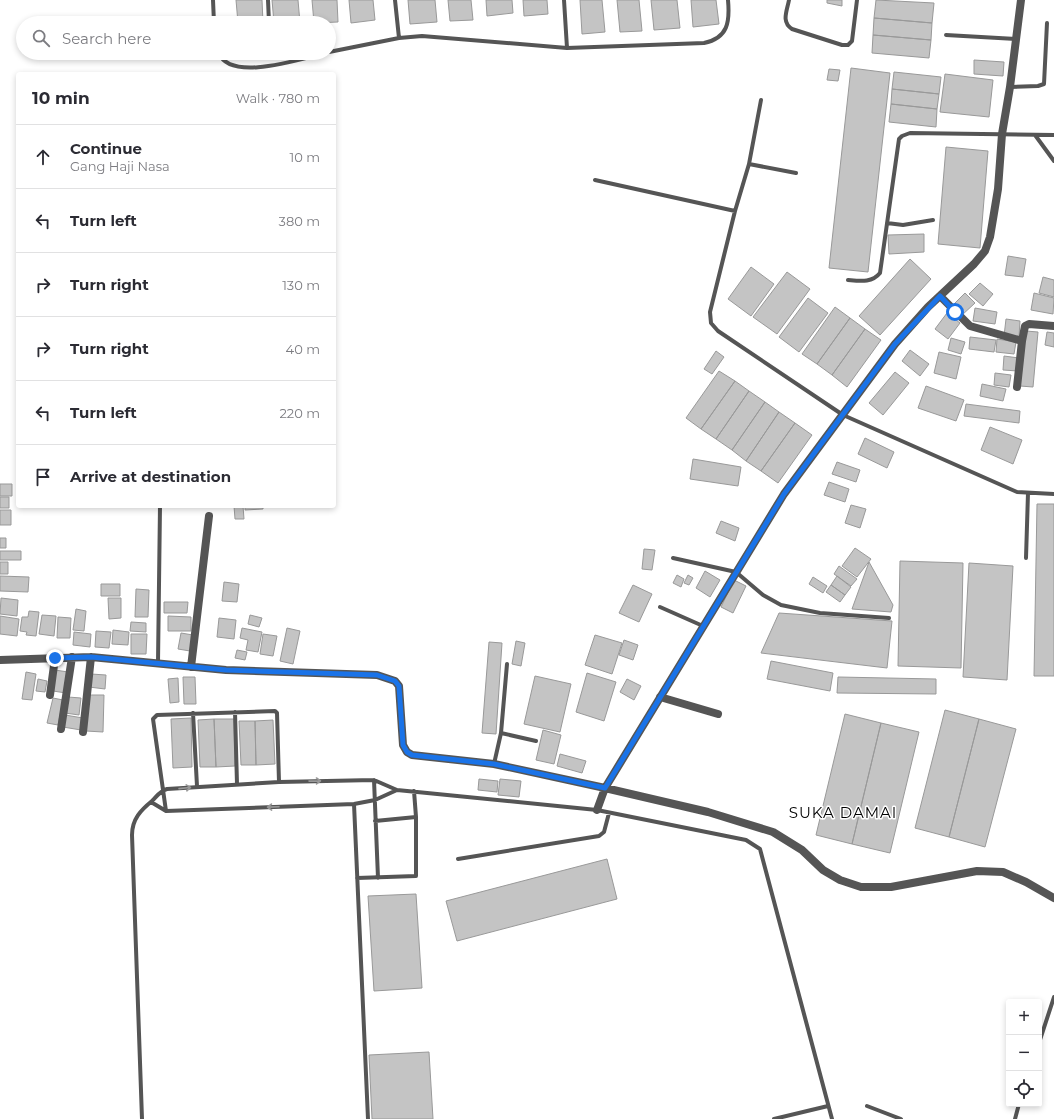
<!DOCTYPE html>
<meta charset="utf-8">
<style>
:root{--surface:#fff;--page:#f7f7f7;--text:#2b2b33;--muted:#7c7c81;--line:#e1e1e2}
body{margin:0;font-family:Montserrat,sans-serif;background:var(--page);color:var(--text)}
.controls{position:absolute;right:12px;bottom:12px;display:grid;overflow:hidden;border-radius:4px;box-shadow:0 2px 6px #0003}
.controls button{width:36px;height:36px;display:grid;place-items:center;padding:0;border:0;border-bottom:1px solid var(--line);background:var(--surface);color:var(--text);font:20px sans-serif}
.stop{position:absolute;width:12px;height:12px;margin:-9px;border:3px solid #1a73e8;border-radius:50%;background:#fff}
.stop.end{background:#1a73e8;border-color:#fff;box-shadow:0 1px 4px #0008}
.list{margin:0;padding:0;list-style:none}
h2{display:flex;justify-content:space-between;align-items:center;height:52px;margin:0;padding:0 16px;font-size:17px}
h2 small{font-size:13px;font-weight:400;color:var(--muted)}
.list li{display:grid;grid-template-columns:26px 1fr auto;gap:12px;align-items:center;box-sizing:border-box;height:64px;padding:0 16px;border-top:1px solid var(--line)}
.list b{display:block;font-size:15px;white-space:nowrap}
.list p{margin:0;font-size:13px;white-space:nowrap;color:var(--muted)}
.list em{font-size:13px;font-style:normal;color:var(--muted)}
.icon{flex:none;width:22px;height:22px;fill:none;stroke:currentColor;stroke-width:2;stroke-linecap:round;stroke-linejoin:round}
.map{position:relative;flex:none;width:1054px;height:1119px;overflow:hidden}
.search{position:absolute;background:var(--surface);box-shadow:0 2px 6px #0003;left:16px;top:16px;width:320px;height:44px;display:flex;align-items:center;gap:10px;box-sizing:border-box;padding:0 14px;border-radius:22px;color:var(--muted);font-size:15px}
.panel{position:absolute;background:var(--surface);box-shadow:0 2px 6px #0003;left:16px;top:72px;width:320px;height:436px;border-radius:4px}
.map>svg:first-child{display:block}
</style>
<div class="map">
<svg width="1054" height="1119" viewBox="0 0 1054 1119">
<rect width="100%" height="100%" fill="#fff"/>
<path fill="#c4c4c4" stroke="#999" d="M236,0H262L263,23H238Z
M272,0H298L300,23H274Z
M312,0H337L338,22L314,23Z
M349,0H373L375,20L351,23Z
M408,0H435L437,22L410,24Z
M448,0H471L473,20L450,21Z
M486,0H512L513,13L487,16Z
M523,0H547L548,14L524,16Z
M580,0H602L605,32L582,34Z
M617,0H639L642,31L620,32Z
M651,0H677L680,28L654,30Z
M691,0H716L719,24L693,27Z
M827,0H842V6L827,3Z
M876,0L934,3L932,23L874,18Z
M874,18L932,23L931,40L873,35Z
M873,35L931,40L929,58L872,53Z
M974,60L1004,62L1003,76L974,74Z
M851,68L890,73L868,272L829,268Z
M829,69L840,70L838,81L827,80Z
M894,72L941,77L939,94L892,89Z
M945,74L993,80L989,117L940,112Z
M892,89L939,94L937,109L891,104Z
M891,104L937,109L936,127L889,122Z
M946,147L988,151L980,248L938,244Z
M924,234V252L889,254L888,235Z
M1008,256L1026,259L1023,277L1005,275Z
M910,259L931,279L880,335L859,316Z
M751,267L774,284L751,316L728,299Z
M787,272L810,289L777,334L753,317Z
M1043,277L1054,280V297L1039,293Z
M980,283L993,294L983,306L969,294Z
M965,293L975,303L961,316L952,306Z
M1034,293L1054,298L1053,314L1031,310Z
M808,298L828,313L799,352L779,337Z
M835,307L850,318L817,364L802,354Z
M975,308L997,312L995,324L973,321Z
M947,313L960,323L948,339L935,329Z
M850,318L865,329L832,375L817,364Z
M1006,319L1020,321L1019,337L1004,336Z
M865,329L881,340L847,387L832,375Z
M1026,331L1038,332L1033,387L1020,386Z
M1047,332L1054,333V347L1045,345Z
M970,337L996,340L994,352L969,349Z
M951,338L965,342L961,354L948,350Z
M997,339L1016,342L1014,354L996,352Z
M910,350L929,364L920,376L902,361Z
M716,351L724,357L712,374L704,369Z
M939,352L961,357L956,379L934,373Z
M1004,356L1019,358L1018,371L1003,370Z
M719,371L735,381L701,429L686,418Z
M895,372L909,383L883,415L869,403Z
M995,373L1011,375L1009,387L994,385Z
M735,381L749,391L716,439L701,429Z
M982,384L1006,389L1003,401L980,396Z
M926,386L964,400L956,421L918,408Z
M749,391L765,402L732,450L716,439Z
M765,402L779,412L746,461L732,450Z
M966,404L1020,411L1019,423L964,416Z
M779,412L795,423L761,471L746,461Z
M795,423L812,435L778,483L761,471Z
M990,427L1022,440L1013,464L981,450Z
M865,438L894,452L887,468L858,454Z
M693,459L741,467L738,486L690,479Z
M837,462L860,470L856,482L832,474Z
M829,482L849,489L845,502L824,495Z
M0,484H12V496H0Z
M0,497H9V508H0Z
M1037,504H1054V676H1034Z
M851,505L866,509L860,528L845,523Z
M234,506H243L244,519H235Z
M245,506H263V509L245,510Z
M0,510H11V525H0Z
M721,521L739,528L735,541L716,533Z
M0,538H6V548H0Z
M855,548L871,559L857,577L842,566Z
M644,549L655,550L652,570L642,569Z
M0,551H21V560H0Z
M900,561L963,563L961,668L898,666Z
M0,562H8V574H0Z
M869,562L893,605L891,612L852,609Z
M969,563L1013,566L1007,680L963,677Z
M839,566L857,579L851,586L834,574Z
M705,571L720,580L710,597L696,588Z
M677,575L684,579L681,587L673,583Z
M688,575L693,578L689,585L684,583Z
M0,576L29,577L28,592L0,591Z
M837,576L851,587L845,595L831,585Z
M813,577L827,586L823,593L809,584Z
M734,580L746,586L733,613L721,607Z
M224,582L239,584L237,602L222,601Z
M101,584H120V596H101Z
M633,585L652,594L639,622L619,613Z
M831,585L845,595L840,602L826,592Z
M136,589L149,590L148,617H135Z
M1,598L18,600L17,616L0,614Z
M108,598H121V618L109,619Z
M164,602H188L187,613H164Z
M76,609L86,611L84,631L73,630Z
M29,611L39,612L36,636L26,635L27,632L20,631L22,617H28Z
M779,613L892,621L887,668L761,653Z
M42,615L56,616L54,636L39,634Z
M250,615L262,618L259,627L248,624Z
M0,616L19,619L17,636L0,634Z
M168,616L191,617V631H168Z
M58,617L71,618L70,638H57Z
M219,618L236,620L234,639L217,637Z
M131,622L146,623V632L130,631Z
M242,628L262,632L258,652L246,650L248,640L240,638Z
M287,628L300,631L293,664L280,661Z
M113,630L129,632L128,645L112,644Z
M96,631L111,632L109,648L95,647Z
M74,632L91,634L90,647L73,645Z
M181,633L193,635L190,651L178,649Z
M131,634H147L146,654H131Z
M263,634L277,636L273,656L260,654Z
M595,635L622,643L612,674L585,665Z
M624,640L638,645L633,660L619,655Z
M516,641L525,643L521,666L512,664Z
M489,642L502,643L496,734L482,733Z
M237,650L247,652L245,660L235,658Z
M771,661L833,673L830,691L767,679Z
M55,670L68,672L66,693L53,691Z
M26,672L36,674L32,700L22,699Z
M587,673L616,682L604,721L576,712Z
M91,674L106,675L105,689L89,687Z
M535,676L571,684L560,732L524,724Z
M183,677H195L196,704H184Z
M838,677L936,679V694L837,693Z
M178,678L179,702L170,703L168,679Z
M38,679L47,681L45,692L36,691Z
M627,679L641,686L634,700L620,692Z
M88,695H104L103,732L86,731Z
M68,697L81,698L79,715L65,713Z
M53,698L63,700L58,725L47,723Z
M945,710L979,719L949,837L915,828Z
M845,714L881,723L852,844L816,835Z
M65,715L83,718L81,730L63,727Z
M191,718L192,767L173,768L171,719Z
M214,719L216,767H200L198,720Z
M214,719H234L235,766L216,767Z
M979,719L1016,729L985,847L949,837Z
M273,720L275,764L256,765L255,721Z
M239,721H255L256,765H241Z
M881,723L919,732L890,853L852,844Z
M543,730L561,735L554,764L536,760Z
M560,754L586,761L582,773L557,766Z
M479,779L498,781L497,792L478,790Z
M500,779L521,781L519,797L498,795Z
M607,859L617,899L457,941L446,901Z
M416,894L422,988L374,991L368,896Z
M429,1052L433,1119H372L369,1055Z"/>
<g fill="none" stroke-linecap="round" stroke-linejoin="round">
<path stroke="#555" stroke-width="4" d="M213,0L214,23
M268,0L269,23
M395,0L399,38
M564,0L567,48
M789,0C787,11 781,22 792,29L842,45H848L852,41L857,0
M946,35L1016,39
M329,52L399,38L422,36L567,48L704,43C728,38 730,22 728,0
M219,53C230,83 303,58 326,53
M1010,87L1038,86L1044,84L1047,23
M1035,135L1054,161
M749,164L796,173
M595,180L735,211L710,312L711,323L718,331L843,415L1017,492L1054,494
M735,211L749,164L761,100
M887,223L903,225L933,220
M848,280C860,281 872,283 880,273L899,139L902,136L910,133L1054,135
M673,558L736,572L763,595L781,605L820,613L889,618
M1026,558L1028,493
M660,607L703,626
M158,663L160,506
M235,712L237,784
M193,713L197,786
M501,733L536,741
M494,764L501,733L507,664
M374,780L378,878
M151,802L166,811L354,804L375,800L397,790
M354,804L368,1119
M166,811L153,719L157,715L275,711L277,713L279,782
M375,821L416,817
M458,859L599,836L604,832L609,813
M357,878L416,876V817L414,791
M1039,1043L1054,997
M867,1106L901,1119
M142,1119L132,835C132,819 141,810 152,801C157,796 160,791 167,789L279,782L374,780L397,790L597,810L746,840L760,849L832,1119
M774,1119L828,1106
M1015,1119L1019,1104"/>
<path stroke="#555" stroke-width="8" d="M940,296L970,326L1022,341L1025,326L1029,324L1054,326
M1017,387L1022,341
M0,660L91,657L226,670L377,675L395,681L399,686L403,745L407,752L412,755L494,764L605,788L784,494L895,344L928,307L974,264L985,251L990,237L998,189L1002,134L1010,87L1021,0
M191,667L209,516
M50,695L55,658
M660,697L718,714
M61,729L72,657
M83,732L91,657
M597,810L605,788L708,812L773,832L802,850L823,870L840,880L861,887H891L977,871L1003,872L1026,882L1054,898"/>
</g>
<defs><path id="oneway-shaft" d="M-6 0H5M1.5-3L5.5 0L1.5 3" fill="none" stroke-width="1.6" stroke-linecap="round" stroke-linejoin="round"/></defs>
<g stroke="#999">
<use href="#oneway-shaft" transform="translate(315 781) rotate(-1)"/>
<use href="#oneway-shaft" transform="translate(185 788) rotate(-6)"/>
<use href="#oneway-shaft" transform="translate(273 807) rotate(178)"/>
</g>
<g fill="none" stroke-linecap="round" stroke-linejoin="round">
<path stroke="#1a73e8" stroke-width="5" d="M55,658L91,657L226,670L377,675L395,681L399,686L403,745L407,752L412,755L494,764L605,788L784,494L895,344L940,296L955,312"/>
</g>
<g text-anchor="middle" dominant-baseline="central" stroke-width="3" stroke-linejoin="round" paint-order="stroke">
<g font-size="15" letter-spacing="1" fill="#000" stroke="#fff">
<text x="843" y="812">SUKA DAMAI</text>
</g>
</g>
</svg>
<div class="controls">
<button>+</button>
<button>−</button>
<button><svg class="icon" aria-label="locate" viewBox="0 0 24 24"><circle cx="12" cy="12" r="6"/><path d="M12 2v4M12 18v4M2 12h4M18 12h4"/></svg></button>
</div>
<div class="stop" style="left:955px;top:312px"></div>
<div class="stop end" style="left:55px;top:658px"></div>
<div class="search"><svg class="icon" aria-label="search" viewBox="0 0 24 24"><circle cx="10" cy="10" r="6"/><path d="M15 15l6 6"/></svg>Search here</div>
<section class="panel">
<h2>10 min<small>Walk · 780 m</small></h2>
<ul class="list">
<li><svg class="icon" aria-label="ahead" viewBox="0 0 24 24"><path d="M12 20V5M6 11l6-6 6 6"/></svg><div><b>Continue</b><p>Gang Haji Nasa</p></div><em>10 m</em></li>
<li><svg class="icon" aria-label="left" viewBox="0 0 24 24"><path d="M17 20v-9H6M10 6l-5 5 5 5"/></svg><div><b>Turn left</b></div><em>380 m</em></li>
<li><svg class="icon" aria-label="right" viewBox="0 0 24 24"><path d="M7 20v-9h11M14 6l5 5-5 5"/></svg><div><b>Turn right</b></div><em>130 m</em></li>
<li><svg class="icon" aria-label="right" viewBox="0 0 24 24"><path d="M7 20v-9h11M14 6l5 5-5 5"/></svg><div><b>Turn right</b></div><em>40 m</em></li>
<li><svg class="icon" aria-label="left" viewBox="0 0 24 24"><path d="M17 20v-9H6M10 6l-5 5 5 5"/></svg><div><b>Turn left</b></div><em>220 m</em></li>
<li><svg class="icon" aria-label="arrive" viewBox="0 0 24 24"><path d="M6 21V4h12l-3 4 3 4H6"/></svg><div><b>Arrive at destination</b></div></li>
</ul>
</section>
</div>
